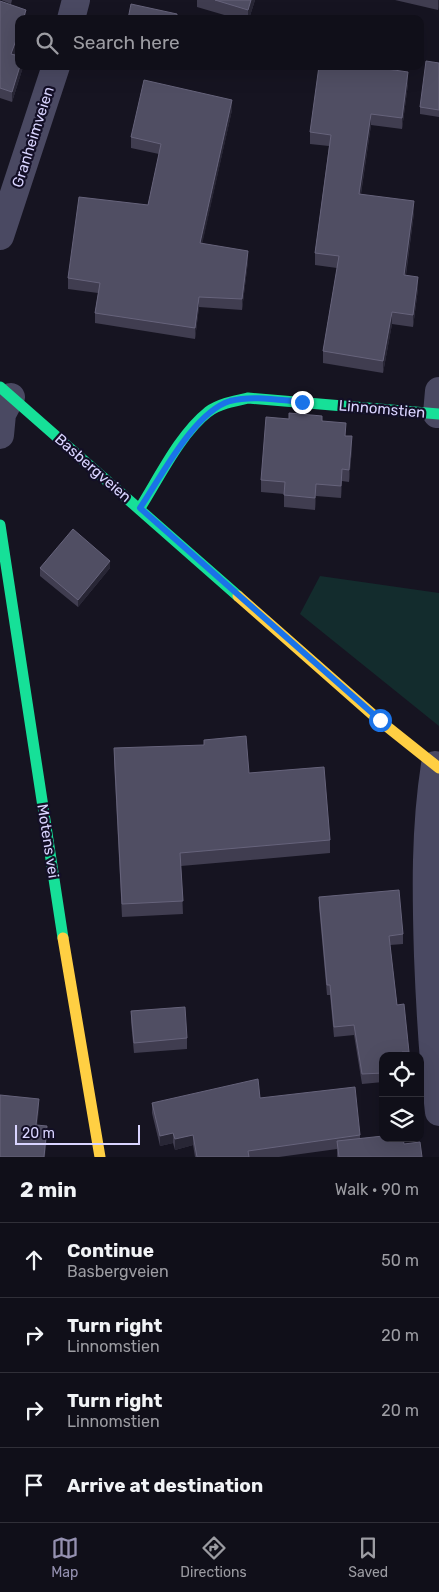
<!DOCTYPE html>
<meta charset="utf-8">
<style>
:root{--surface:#100f19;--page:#191822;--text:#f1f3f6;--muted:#9c9ca2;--line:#302f38;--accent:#9591b1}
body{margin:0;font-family:Rubik,sans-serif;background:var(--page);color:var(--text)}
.controls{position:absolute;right:15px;bottom:15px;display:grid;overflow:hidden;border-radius:10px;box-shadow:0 5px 20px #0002}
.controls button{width:45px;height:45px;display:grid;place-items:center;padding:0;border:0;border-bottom:1px solid var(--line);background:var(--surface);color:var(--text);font:25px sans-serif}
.scale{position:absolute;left:15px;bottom:12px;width:125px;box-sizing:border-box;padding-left:5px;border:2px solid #d9d4ff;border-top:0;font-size:14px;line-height:18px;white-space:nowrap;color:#d9d4ff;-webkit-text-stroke:4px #130f26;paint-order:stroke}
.stop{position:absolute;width:15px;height:15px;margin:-11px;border:4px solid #1a73e8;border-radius:50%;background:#fff}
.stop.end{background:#1a73e8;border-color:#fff;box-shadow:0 1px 5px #0008}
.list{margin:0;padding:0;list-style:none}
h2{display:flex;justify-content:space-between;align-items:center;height:65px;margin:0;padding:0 20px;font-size:21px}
h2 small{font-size:16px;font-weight:400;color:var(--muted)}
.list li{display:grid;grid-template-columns:32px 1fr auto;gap:15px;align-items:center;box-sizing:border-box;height:75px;padding:0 20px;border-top:1px solid var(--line)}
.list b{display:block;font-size:19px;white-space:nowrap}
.list p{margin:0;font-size:16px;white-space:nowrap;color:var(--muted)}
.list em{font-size:16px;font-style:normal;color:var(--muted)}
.icon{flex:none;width:28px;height:28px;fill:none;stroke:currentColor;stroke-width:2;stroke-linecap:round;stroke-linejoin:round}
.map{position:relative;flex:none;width:439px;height:1157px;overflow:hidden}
.search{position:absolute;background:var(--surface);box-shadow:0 5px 20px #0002;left:15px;right:15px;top:15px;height:55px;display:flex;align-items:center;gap:12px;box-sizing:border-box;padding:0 18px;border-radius:10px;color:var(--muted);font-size:19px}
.sheet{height:365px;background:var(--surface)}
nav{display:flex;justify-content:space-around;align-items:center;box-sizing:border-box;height:70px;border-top:1px solid var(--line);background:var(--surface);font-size:14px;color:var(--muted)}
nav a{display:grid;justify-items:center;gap:2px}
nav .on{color:var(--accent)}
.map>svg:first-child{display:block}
</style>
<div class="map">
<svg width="439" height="1157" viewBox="0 0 439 1157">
<rect width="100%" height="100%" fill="#161421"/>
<path fill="#132c2d" d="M320,576L439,593V726L300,614Z"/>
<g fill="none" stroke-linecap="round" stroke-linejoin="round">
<path stroke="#4a4962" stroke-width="28" d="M71,19L76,0
M0,236L56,66
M437,414L439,391
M0,435L2,414L11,397
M435,765C425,829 426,891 428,956C430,1008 433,1060 439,1112"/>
<path stroke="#16e098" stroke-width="11" d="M0,387L238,596
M140,508C159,478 180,434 208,412C219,404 234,401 248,398L439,414
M0,525L63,938"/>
<path stroke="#ffcf43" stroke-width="11" d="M238,596L380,721L439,768
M63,938L100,1157"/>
</g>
<path fill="#403d50" d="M1,0H12L11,4Z
M197,0H255L249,19H238L197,7Z
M395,0H439V4L438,10Z
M0,1L26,19H19V42L15,55L23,67L12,102L0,98Z
M439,63V117L420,114V107Z
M408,84L402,129L371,125L361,194L414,213L406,275L418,289L413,327L392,324L383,373L323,363V351L337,268L315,265V253L329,146L310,144V132Z
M232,110L202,243L248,261L242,310L199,307L195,339L95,323V313L98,293L68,289V278L148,205L159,154L131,148V137Z
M322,421L346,436L352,448L349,482L342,481L341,498L316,496L315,510L284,507V494L261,492V480Z
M40,568H110L78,607L40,576Z
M114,748L249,773L330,840V853L181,866L183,914L122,917L114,762Z
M319,897L403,934V944L390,945L397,1005L409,1052V1056H383V1082L362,1084L354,1035L334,1037L330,995H327L319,907Z
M131,1011L187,1038V1049L134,1053L131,1022Z
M260,1098L360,1135V1138L404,1144L422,1157H337V1149L279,1157H195L193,1145L175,1150L173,1143L160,1146L152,1113V1103Z"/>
<path fill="#282635" d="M251,0H255L249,19H248V10Z
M438,0H439V4L438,10Z
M26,10V19H23Z
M19,32V42L11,64V54Z
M20,66L23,67L12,102V92Z
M408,72V84L402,129V118Z
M232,100V110L200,254V243Z
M371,114V125L359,206V194Z
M414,201V213L404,287V275Z
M248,251V261L242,310V299Z
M418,277V289L413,327V315Z
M199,297V307L195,339V328Z
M392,312V324L383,373V361Z
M352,436V448L349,482V470Z
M342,469V481L341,498V486Z
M316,484V496L315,510V498Z
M110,561V568L78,607V600Z
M39,1099V1110L36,1137V1125Z
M47,1126V1138L45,1157H44Z
M173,1133V1143L160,1146V1136Z
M193,1135V1145L175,1150V1139Z"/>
<path fill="#504e63" stroke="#66637b" d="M215,0H251L248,10Z
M0,1L26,10L23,19H19V32L11,54L19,56V66H20L12,92L0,88Z
M131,4L177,14V19H128Z
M426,61L439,63V110L420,107Z
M319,66H366L408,72L402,118L371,114L359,194L414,201L404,275L418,277L413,315L392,312L383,361L323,351L339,256L315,253L331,135L310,132Z
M144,80L232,100L200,243L248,251L242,299L199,297L195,328L95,313L100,283L68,278L79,197L148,205L161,144L131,137Z
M289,413L322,416V421L346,423L345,436H352L349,470L342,469L341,486L316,484L315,498L284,495L285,482L261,480L266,417L289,419Z
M73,529L110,561L78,600L40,568Z
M246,736L249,773L324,767L330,840L180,853L183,901L122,904L114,748L204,745V740Z
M399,890L403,934L389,936L397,1005L404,1004L409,1052H402V1056H383V1073L362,1074L354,1025L334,1027L330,985H327L319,897Z
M185,1007L187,1038L134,1043L131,1011Z
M258,1079L260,1098L355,1087L360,1135L248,1151L249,1157H197L193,1135L175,1139L173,1133L160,1136L152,1103Z
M0,1095L39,1099L36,1125L47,1126L44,1157H0Z
M383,1136V1138H403L404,1144L420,1142L422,1157H339L337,1141Z"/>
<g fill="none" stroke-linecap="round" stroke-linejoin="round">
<path stroke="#1a73e8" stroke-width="6" d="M302,402C279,400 252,395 230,401C194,412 161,477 140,508L380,720"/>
</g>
<g text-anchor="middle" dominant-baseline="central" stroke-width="4.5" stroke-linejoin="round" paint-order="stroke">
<g font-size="15" fill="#d9d4ff" stroke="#130f26">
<text transform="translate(33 137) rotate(-72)">Granheimveien</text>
<text transform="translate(382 409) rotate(5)">Linnomstien</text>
<text transform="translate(93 468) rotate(41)">Basbergveien</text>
<text transform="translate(48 841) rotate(81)">Motens vei</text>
</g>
</g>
</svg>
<div class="controls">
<button><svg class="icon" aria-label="locate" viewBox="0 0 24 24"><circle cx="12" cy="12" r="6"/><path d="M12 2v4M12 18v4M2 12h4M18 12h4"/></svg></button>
<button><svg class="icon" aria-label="layers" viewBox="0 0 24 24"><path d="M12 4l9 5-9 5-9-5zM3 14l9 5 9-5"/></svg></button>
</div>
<div class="scale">20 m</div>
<div class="stop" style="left:380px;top:720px"></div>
<div class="stop end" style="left:302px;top:402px"></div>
<div class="search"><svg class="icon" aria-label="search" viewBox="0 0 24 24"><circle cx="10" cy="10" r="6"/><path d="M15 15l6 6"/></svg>Search here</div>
</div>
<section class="sheet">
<h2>2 min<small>Walk · 90 m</small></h2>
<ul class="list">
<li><svg class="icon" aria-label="ahead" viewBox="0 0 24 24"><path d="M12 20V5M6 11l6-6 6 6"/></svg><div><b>Continue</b><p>Basbergveien</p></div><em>50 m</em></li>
<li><svg class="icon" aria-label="right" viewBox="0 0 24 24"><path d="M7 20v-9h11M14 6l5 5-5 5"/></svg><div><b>Turn right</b><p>Linnomstien</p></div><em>20 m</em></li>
<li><svg class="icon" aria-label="right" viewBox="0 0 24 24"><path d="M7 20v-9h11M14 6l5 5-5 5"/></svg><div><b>Turn right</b><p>Linnomstien</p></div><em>20 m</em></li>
<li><svg class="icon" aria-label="arrive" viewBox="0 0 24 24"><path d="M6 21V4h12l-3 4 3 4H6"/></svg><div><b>Arrive at destination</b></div></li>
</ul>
</section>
<nav>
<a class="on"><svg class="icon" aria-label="map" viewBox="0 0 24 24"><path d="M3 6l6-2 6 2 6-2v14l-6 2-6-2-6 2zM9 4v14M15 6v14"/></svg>Map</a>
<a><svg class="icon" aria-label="directions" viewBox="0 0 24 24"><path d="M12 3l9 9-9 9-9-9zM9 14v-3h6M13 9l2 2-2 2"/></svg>Directions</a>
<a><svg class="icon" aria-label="saved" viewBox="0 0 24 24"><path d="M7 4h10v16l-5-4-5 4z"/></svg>Saved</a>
</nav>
